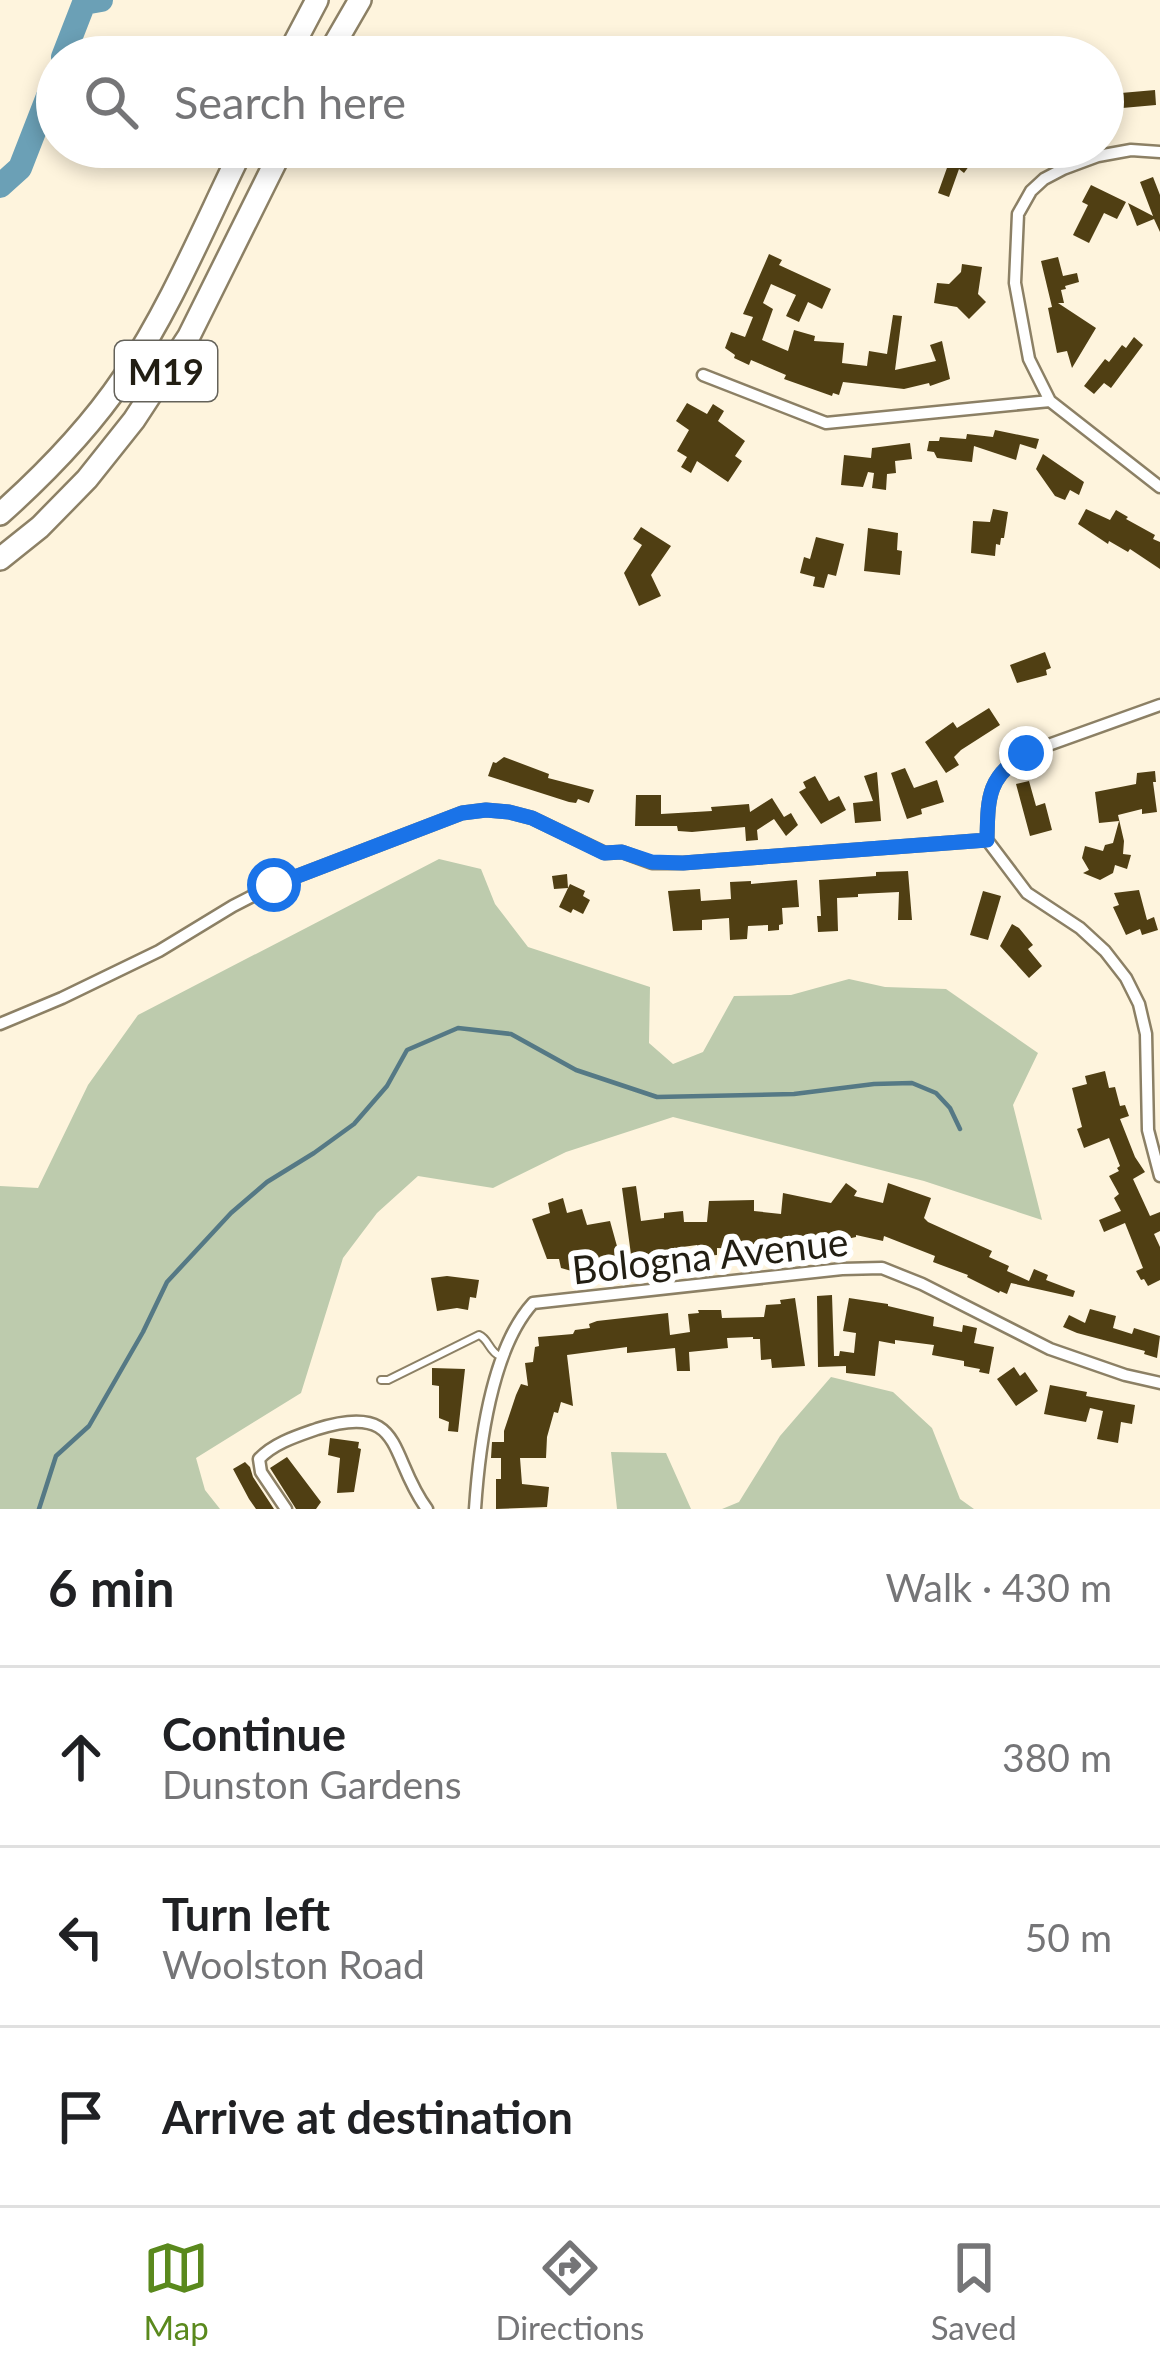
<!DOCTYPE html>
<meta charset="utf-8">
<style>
:root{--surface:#fff;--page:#f6f6f6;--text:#202124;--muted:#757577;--line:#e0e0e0;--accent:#5a891d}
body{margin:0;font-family:Lato,sans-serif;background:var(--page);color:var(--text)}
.stop{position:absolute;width:36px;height:36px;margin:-27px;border:9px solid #1a73e8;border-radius:50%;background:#fff}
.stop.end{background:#1a73e8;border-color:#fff;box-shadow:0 3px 12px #0008}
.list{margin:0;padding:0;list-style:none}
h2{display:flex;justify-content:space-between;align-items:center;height:156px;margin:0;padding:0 48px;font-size:51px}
h2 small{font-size:39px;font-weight:400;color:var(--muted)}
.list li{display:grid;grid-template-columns:78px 1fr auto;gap:36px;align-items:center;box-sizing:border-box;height:180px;padding:0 48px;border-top:3px solid var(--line)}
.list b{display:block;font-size:45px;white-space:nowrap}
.list p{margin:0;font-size:39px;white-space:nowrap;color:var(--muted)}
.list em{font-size:39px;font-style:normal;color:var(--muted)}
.icon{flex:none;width:66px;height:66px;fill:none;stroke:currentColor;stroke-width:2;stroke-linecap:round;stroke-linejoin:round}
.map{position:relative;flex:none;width:1160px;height:1509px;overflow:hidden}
.search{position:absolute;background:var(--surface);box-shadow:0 6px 18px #0003;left:36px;right:36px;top:36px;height:132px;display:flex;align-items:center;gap:30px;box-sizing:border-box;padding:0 42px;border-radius:66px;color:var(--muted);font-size:45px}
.sheet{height:696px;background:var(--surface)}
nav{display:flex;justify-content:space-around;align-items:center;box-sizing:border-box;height:168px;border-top:3px solid var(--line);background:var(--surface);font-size:33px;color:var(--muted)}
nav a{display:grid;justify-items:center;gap:6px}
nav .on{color:var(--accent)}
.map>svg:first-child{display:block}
</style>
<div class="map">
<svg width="1160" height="1509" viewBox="0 0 1160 1509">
<rect width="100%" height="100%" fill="#fef4dd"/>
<path fill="#bdcbad" d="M439,859L481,869L495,904L528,947L650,987L649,1043L673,1064L703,1052L734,996L791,995L849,979L885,987L946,989L1038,1053L1013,1105L1042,1220L924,1181L673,1117L566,1152L493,1188L418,1176L377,1213L343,1258L301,1393L196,1458L205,1490L220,1509H0V1186L38,1188L88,1085L138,1015Z
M831,1377L893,1392L932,1428L960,1499L974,1509H722L739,1502L780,1436Z
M611,1452L666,1453L691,1509H617Z"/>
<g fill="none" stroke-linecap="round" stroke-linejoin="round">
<path stroke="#557985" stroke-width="4.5" d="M39,1509L56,1456L89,1426L143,1332L167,1282L231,1213L267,1182L314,1153L354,1124L387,1086L407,1050L458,1028L511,1034L576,1070L657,1097L794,1094L874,1084L912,1083L936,1093L950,1108L960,1129"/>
<path stroke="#6ba0b6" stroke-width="24" d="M63,57L84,3L101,0
M0,186L20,168L57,73"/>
</g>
<path fill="#503f13" d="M1120,80L1121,93L1155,90L1156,105L1111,109L1108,81Z
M945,147H983L964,173L959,169L949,197L938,193L948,165L937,157Z
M1153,177L1160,195V232L1154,219L1137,226L1128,203L1153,216L1140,182Z
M1091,185L1126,202L1117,219L1104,213L1089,243L1073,235L1088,205L1082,202Z
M769,254L782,260L779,265L831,289L822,309L808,302L799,322L786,316L796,295L771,284L763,303L773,309L762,340L788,351L794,330L815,336L814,341L844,343L842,363L867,366L869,351L887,354L893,315L902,316L895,370L936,361L930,345L942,341L950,379L930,386L929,383L904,389L843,382L839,395L833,393L832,396L784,379L786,375L751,360L749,365L734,358L735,355L725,348L731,332L745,337L753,317L743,314Z
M1058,257L1063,276L1077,273L1079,282L1065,286L1066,289L1061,290L1064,303H1058L1096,328L1072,368L1067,351L1057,353L1048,308L1052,307L1041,261Z
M962,264L982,267L978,294L986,302L969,319L957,307L934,303L937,283L949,284L961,272Z
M1134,337L1143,345L1111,388L1104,383L1094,394L1084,386L1105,359L1109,362L1122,345L1126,348Z
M687,403L707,414L713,404L724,411L718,421L745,441L735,456L742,461L728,482L697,461L691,473L681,467L687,457L677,451L689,430L676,421Z
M995,430L1039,439L1036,449L1020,444L1016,460L974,446L972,462L937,458L934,452L927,451L929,441H939L940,437L966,439L967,434L993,437Z
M910,443L912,459L895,461L896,473L887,474L886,490L872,488L874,473L868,472L863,487L841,485L844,455L871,458L872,448Z
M1043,454L1084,482L1079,495L1070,490L1065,500L1055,496L1036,469Z
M993,509L1008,512L1004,538H1001L1000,545L996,544L995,556L971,553L973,521L990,522Z
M1086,509L1110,520L1116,510L1128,517L1126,519L1155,535L1153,539L1160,542V569L1130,549L1128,552L1109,541L1108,544L1078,524Z
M641,527L671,546L651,575L661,596L639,606L624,573L642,545L633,539Z
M868,528L898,533L897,550L902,551L900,575L864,571Z
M816,537L844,544L836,576L828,574L824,588L813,586L815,577L800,573L804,557L810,559Z
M1045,652L1051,668L1046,670L1047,675L1017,683L1010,665Z
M989,708L1000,725L961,750L954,757L959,765L946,773L925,742L953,722L957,728Z
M504,757L549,774L548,778L594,790L589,803L578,799L576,803L569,802L488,776L493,762L496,763Z
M905,768L914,788L937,780L944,802L921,809L922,814L907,819L891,773Z
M1155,771L1156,782H1153L1157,812L1142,814V809L1118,815L1124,841L1123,854L1131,855L1127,869L1115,865L1113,873L1100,880L1083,873L1089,870L1082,858L1085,846L1103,851L1105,845L1113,843L1119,821L1099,823L1095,792L1136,784L1137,773Z
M877,772L881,821L855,823L853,803L873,801L864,776Z
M815,776L829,801L839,796L846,810L821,824L799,792L806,788L803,782Z
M1029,781L1036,806L1045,803L1052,830L1030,836L1016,784Z
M636,795H661V814L712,811L711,807L749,804L750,812L772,798L784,817L791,813L798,825L786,836L774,819L757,830L758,840L746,841L745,827L692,832L678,831L677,826H635Z
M908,871L912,920H898L899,892L858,894V897L837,898L838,931L818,932L817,916H821L819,880L876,876V872Z
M567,874L568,888L570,884L585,891L583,896L590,900L583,914L573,909L571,913L559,907L568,888L554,889L552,876Z
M797,880L799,907L782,908L783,924L779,925V930L768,931V925L748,926L747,939L730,940L729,918L702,920V930L673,931L668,891L700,889L701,901L731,899L730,882L751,881V884Z
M1139,890L1147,920L1154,917L1158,930L1142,935L1140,929L1126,935L1113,907L1119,905L1114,893Z
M983,891L1001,896L988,940L970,935Z
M1012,924L1019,928L1033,945L1028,949L1042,966L1029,978L1000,946Z
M1105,1071L1109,1088L1115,1087L1120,1106L1125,1105L1129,1116L1120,1119L1135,1157L1145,1172L1133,1179L1150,1216L1160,1212V1231L1154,1234L1160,1247V1280L1148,1286L1144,1279L1141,1280L1136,1271L1143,1268L1125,1223L1104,1232L1099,1220L1121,1211L1114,1198L1119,1194L1109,1176L1119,1171L1117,1168L1120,1166L1109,1138L1084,1148L1077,1129L1082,1127L1072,1088L1087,1084L1085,1076Z
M846,1183L857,1191L854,1196L883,1203L888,1183L931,1198L924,1218L928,1222L992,1251L989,1257L1009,1266L1007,1271L1029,1281L1034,1269L1048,1275L1046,1280L1075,1291L1073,1297L1011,1283L1007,1294L1000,1291L999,1293L967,1277L968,1275L933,1262L935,1256L884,1236L883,1241L856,1235V1237L847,1239L826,1237L822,1258L812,1259L813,1242L789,1238L788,1250H784L745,1245L744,1249L717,1248V1255L704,1256V1253H697V1245L675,1248L676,1256L670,1257V1261L657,1263L656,1259L632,1262L622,1188L636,1186L641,1221L664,1218V1213L683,1211L684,1222H707L709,1201L754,1200V1211L781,1214L783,1193L831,1203Z
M563,1198L567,1213L582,1209L587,1225L610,1221L620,1257L581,1266L582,1270L575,1272L561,1268L559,1259H547L532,1219L550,1213L548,1203Z
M447,1276L479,1280L476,1298L470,1297L468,1310L457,1308L437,1311L431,1278Z
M832,1295L834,1356H839L840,1351L854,1353L856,1333L843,1331L849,1298L888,1304V1306L934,1317L933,1326L962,1332L963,1325L977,1328L974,1343L994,1347L989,1374L979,1372L980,1369L964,1366V1361L932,1355L934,1345L895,1340V1344L879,1341L875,1376L846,1373V1366L818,1367L817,1296Z
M795,1298L805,1366L772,1368L771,1359L761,1360L760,1339H753V1337L727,1338L728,1348L689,1352L690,1371H677L675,1348L627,1353V1347L567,1355L573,1406L561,1402L558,1413L554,1412L547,1437L546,1458H520L522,1484L549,1487L547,1507L496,1509V1479H501V1458H491L492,1442H504V1431L516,1395L521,1384L528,1386L525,1363L533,1362L535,1347L539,1346L538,1337L573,1334L575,1330L590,1328L589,1324L597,1321L668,1313L670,1335L690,1332L688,1314L699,1313L698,1310H721L722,1318L764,1317L766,1305L781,1304L780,1300Z
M1090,1309L1116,1316L1113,1328L1132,1334L1134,1328L1160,1336L1157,1358L1144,1354L1145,1351L1077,1333L1063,1327L1069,1315L1085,1323Z
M1014,1367L1020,1376L1025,1372L1038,1391L1016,1406L997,1379Z
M432,1368L465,1369L458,1432L448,1431L449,1422L439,1418V1386L432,1385Z
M1050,1385L1087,1392L1086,1396L1135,1405L1132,1424L1121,1422L1118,1443L1097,1439L1103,1411L1090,1408L1086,1422L1044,1414Z
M330,1438L359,1442L358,1448L361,1449L354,1492L337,1493L340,1458L328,1455Z
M287,1457L321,1502L316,1509H296L270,1468Z
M245,1462L250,1467L253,1477L274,1509H256L249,1499L233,1469Z"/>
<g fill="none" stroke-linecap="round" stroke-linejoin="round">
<g stroke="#8c8065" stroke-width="10">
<path id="lane" d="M381,1380H388L479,1335C489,1339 489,1352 500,1356"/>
</g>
<g stroke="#8c8065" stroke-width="15">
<path id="street" d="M1160,152L1131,150L1098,156L1063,169L1044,179L1031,191L1018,214L1015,283L1029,359L1050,401L1160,487
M703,375L826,423L1050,401
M987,840L1027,893L1080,928L1105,951L1126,978L1139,1004L1146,1034L1148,1130L1160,1176
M987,840C988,797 987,777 1026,753L1160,705
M0,1024L62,998L159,951L233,906L274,885L462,813L486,810L509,812L532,818L605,853L622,852L652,863H683L987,840
M286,1509L261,1472L259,1459C274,1443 297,1436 317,1429C406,1401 388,1457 427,1509
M475,1509C479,1449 491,1349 533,1303L842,1269L882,1268L922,1284L1050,1349L1125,1375L1160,1383"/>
</g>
<g stroke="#8c8065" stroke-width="26">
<path id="highway" d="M287,57L317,0
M327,57L360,0
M0,514C46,473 89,429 124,377C172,305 205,224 243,147
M0,559L40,527L87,479L134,420L189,336L283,147"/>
</g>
<use href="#lane" stroke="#fff" stroke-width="6"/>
<use href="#street" stroke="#fff" stroke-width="10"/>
<use href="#highway" stroke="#fff" stroke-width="21"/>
</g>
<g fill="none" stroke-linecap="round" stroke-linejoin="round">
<path stroke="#1a73e8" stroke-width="15" d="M274,885L462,813L486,810L509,812L532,818L604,853L622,852L652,862L683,863L987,840C988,797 987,777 1026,753"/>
</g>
<g text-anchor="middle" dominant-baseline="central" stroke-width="12" stroke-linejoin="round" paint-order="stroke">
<rect fill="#fff" stroke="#64625a" stroke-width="3" x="115" y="341" width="102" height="60" rx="9"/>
<g font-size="36" font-weight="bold" fill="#221e13">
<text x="166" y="371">M19</text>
</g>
<g font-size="39" fill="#221e13" stroke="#fff">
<text transform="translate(710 1255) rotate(-6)">Bologna Avenue</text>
</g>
</g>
</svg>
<div class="stop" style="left:274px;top:885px"></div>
<div class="stop end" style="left:1026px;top:753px"></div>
<div class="search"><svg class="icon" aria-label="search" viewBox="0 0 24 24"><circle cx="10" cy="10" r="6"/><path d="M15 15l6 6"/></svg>Search here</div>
</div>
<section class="sheet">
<h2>6 min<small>Walk · 430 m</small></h2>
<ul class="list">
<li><svg class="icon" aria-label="ahead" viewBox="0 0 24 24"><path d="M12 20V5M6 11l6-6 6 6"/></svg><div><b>Continue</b><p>Dunston Gardens</p></div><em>380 m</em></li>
<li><svg class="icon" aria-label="left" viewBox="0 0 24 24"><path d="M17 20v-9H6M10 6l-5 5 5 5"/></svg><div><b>Turn left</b><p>Woolston Road</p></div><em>50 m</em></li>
<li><svg class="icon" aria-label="arrive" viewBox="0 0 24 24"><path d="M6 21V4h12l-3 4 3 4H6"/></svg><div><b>Arrive at destination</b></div></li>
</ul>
</section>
<nav>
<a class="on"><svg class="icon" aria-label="map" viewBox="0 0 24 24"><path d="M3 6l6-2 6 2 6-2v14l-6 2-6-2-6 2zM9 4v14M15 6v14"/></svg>Map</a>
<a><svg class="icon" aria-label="directions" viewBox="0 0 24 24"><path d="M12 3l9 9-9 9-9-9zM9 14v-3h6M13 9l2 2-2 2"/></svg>Directions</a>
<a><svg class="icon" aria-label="saved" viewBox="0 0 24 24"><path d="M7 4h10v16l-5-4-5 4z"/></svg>Saved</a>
</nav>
